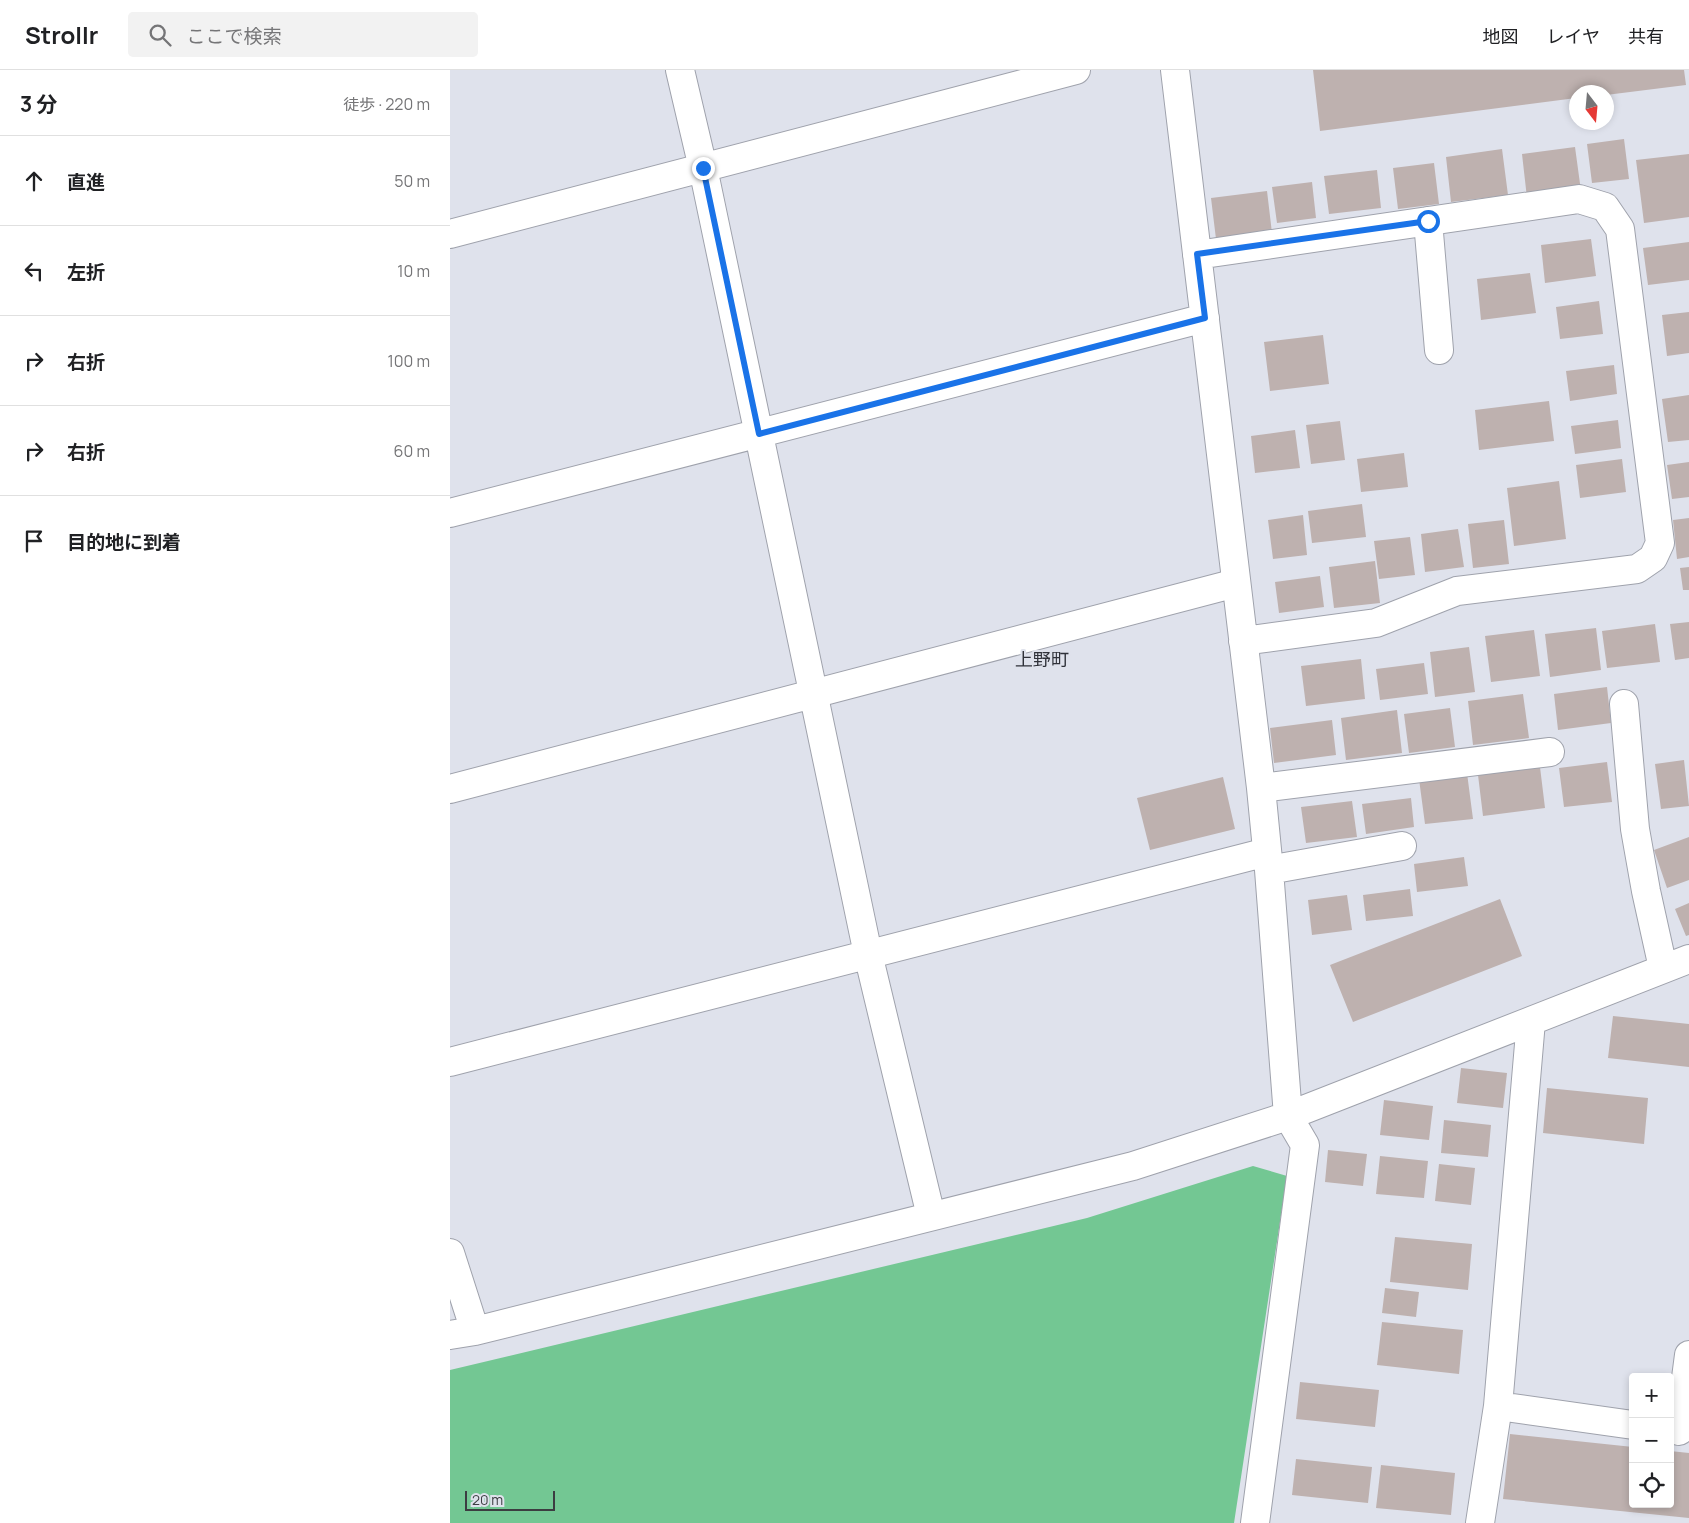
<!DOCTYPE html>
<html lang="ja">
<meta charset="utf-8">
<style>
:root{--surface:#fff;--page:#f2f2f2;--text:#202124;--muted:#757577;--line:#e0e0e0}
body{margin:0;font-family:Manrope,"Noto Sans JP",sans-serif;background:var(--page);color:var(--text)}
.controls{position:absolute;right:15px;bottom:15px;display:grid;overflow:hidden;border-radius:5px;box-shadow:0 2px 8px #0003}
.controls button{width:45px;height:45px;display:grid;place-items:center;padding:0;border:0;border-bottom:1px solid var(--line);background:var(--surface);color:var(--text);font:25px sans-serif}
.compass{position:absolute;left:1119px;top:15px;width:45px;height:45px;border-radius:50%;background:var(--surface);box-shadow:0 2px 8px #0003;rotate:164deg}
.scale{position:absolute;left:15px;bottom:12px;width:90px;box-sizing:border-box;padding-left:5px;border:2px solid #3c3d41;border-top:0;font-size:14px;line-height:18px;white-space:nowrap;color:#3c3d41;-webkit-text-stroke:4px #dfe2ec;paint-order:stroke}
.stop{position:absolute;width:15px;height:15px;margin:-11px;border:4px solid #1a73e8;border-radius:50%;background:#fff}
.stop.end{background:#1a73e8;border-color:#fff;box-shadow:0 1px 5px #0008}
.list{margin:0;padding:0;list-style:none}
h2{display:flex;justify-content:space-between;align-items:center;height:65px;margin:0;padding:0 20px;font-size:21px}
h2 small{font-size:16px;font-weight:400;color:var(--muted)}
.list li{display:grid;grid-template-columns:32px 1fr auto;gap:15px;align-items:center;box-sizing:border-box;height:90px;padding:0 20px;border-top:1px solid var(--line)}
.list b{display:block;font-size:19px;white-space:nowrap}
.list em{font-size:16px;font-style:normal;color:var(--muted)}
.icon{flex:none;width:28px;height:28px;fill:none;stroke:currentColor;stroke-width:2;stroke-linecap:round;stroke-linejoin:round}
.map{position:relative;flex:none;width:1239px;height:1453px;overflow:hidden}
header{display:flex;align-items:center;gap:30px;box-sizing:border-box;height:70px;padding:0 25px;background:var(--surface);border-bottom:1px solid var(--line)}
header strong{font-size:24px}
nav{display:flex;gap:28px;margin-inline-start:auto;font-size:18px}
.search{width:350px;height:45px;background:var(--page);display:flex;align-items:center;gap:12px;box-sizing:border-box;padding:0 18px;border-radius:5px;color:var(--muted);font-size:19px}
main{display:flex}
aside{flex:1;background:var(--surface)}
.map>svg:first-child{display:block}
</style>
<header>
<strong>Strollr</strong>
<div class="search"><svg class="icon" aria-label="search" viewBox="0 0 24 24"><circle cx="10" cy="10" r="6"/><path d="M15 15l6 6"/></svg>ここで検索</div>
<nav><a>地図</a><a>レイヤ</a><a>共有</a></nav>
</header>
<main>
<aside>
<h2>3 分<small>徒歩 · 220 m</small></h2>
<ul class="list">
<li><svg class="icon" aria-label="ahead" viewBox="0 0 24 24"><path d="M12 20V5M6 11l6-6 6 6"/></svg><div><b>直進</b></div><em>50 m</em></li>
<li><svg class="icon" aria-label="left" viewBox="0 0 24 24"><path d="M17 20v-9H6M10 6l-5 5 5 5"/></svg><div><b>左折</b></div><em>10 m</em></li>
<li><svg class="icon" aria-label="right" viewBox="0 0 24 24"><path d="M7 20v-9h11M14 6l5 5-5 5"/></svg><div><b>右折</b></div><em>100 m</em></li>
<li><svg class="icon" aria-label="right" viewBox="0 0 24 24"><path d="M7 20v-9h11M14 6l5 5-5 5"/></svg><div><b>右折</b></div><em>60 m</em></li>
<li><svg class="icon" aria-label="arrive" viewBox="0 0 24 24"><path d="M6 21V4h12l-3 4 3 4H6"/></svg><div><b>目的地に到着</b></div></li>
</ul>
</aside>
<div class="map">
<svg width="1239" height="1453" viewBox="0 0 1239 1453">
<rect width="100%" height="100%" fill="#dfe2ec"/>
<path fill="#73c793" d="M803,1096L837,1106L784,1453H0V1300L637,1148Z"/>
<path fill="#beb1af" d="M863,0H1234L1236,15L1156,25V22H1126V28L870,61Z
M1174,69L1179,109L1142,113L1137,74Z
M1125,77L1131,121L1077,128L1072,84Z
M1052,79L1058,125L1001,132L996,87Z
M1239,84V147L1194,153L1186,90Z
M984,93L989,134L948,139L943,98Z
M927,100L931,138L879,144L874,106Z
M862,112L866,148L827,153L822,117Z
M817,121L822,163L766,169L761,128Z
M1141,169L1146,206L1095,213L1091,175Z
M1239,172V210L1198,215L1193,178Z
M1080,203L1086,243L1031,250L1027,209Z
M1149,231L1153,264L1110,269L1106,237Z
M1239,242V283L1217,286L1212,245Z
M873,265L879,314L820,321L814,272Z
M1164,295L1167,324L1120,331L1116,301Z
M1239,325V370L1218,372L1212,329Z
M1099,331L1104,371L1029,380L1025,340Z
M1168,350L1171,378L1125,384L1121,356Z
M890,351L895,390L861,394L856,355Z
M845,360L850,398L805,403L801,366Z
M954,383L958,417L911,422L907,389Z
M1172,389L1176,422L1130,428L1126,395Z
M1239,392V427L1222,429L1217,395Z
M1109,411L1116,469L1064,476L1057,418Z
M912,434L916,467L862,473L858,441Z
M853,445L857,485L823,489L818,450Z
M1239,448V487L1227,489L1223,450Z
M1054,450L1059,494L1023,498L1018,454Z
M1008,459L1014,497L975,502L971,464Z
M960,467L965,505L929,509L924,471Z
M925,491L930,533L884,538L879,497Z
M1239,497V520H1233L1230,498Z
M870,506L874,537L829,543L825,512Z
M1239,552V588L1225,590L1220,554Z
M1205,554L1210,592L1157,598L1152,561Z
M1146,558L1151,600L1100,607L1095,564Z
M1084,560L1090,606L1041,612L1035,566Z
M1019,577L1025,622L985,627L980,582Z
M911,589L915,629L856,636L851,596Z
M974,593L978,624L930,630L926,599Z
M1157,617L1161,653L1108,660L1104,624Z
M1073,624L1079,668L1023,675L1018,631Z
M1000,638L1005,677L959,683L954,644Z
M947,640L952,683L896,690L891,648Z
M882,650L886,685L824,693L820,658Z
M1234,690L1239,736L1211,739L1205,694Z
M1157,692L1162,732L1114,737L1109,698Z
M1090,697L1095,738L1033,746L1028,705Z
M1017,703L1023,749L975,754L969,709Z
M773,707L785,759L700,780L687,728Z
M961,728L964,757L916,764L912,734Z
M902,731L907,767L856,773L851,737Z
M1239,767V810L1217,818L1204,780Z
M1014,787L1018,816L967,822L964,794Z
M960,819L963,846L916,851L913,825Z
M897,825L902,860L862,865L858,830Z
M1050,829L1072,886L903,952L880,895Z
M1239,833V865L1236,866L1225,839Z
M1163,946L1239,954V997L1158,988Z
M1011,998L1057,1003L1053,1038L1007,1033Z
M1097,1018L1198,1028L1194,1074L1093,1063Z
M934,1030L983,1036L979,1070L930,1065Z
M994,1050L1041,1055L1038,1087L991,1083Z
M878,1080L917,1084L913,1116L875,1112Z
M930,1086L978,1091L974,1128L926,1124Z
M989,1094L1025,1098L1021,1135L985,1131Z
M945,1167L1022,1174L1018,1220L940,1212Z
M935,1218L969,1222L966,1247L932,1243Z
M932,1252L1013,1260L1009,1304L927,1295Z
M850,1312L929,1320L925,1357L846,1349Z
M1060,1364L1183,1377V1434H1220V1381L1239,1383V1448L1053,1429Z
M846,1389L922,1397L918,1433L842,1425Z
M931,1395L1005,1403L1001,1445L926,1438Z"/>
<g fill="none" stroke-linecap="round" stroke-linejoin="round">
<g stroke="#9fa2ac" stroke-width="30">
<path id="minor" d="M230,0L253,98L418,884L481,1146
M725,0L811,718L819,800L838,1046L855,1075L805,1453
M978,151L989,280
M0,164L626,0
M747,185L1129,129L1155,137L1170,159L1210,473L1203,488L1187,499L1007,521L926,553L793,571
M0,443L755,248
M1174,634L1185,759L1196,821L1213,898
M811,718L1100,682
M0,719L786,513
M819,800L952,776
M0,992L817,782
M0,1183L25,1261
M0,1265L25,1261L683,1096L838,1046L1239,889
M1048,1336L1081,951
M1229,1361L1239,1285
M1030,1453L1048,1336L1183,1355"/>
</g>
<use href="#minor" stroke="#fff" stroke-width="28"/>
</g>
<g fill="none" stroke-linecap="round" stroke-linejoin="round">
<path stroke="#1a73e8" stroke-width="6" d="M253,98L309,364L755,248L747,184L978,151"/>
</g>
<g text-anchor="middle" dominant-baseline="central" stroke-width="4" stroke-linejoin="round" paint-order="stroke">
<g font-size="18" fill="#2f3139" stroke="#dfe2ec">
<text x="592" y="589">上野町</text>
</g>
</g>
</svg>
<div class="controls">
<button>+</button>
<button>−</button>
<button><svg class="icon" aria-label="locate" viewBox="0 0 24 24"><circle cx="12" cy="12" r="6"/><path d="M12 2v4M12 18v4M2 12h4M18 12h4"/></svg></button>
</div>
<svg class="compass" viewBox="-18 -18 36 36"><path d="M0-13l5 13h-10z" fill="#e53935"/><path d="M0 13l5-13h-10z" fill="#757577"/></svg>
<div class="scale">20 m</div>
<div class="stop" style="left:978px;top:151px"></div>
<div class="stop end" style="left:253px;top:98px"></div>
</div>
</main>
